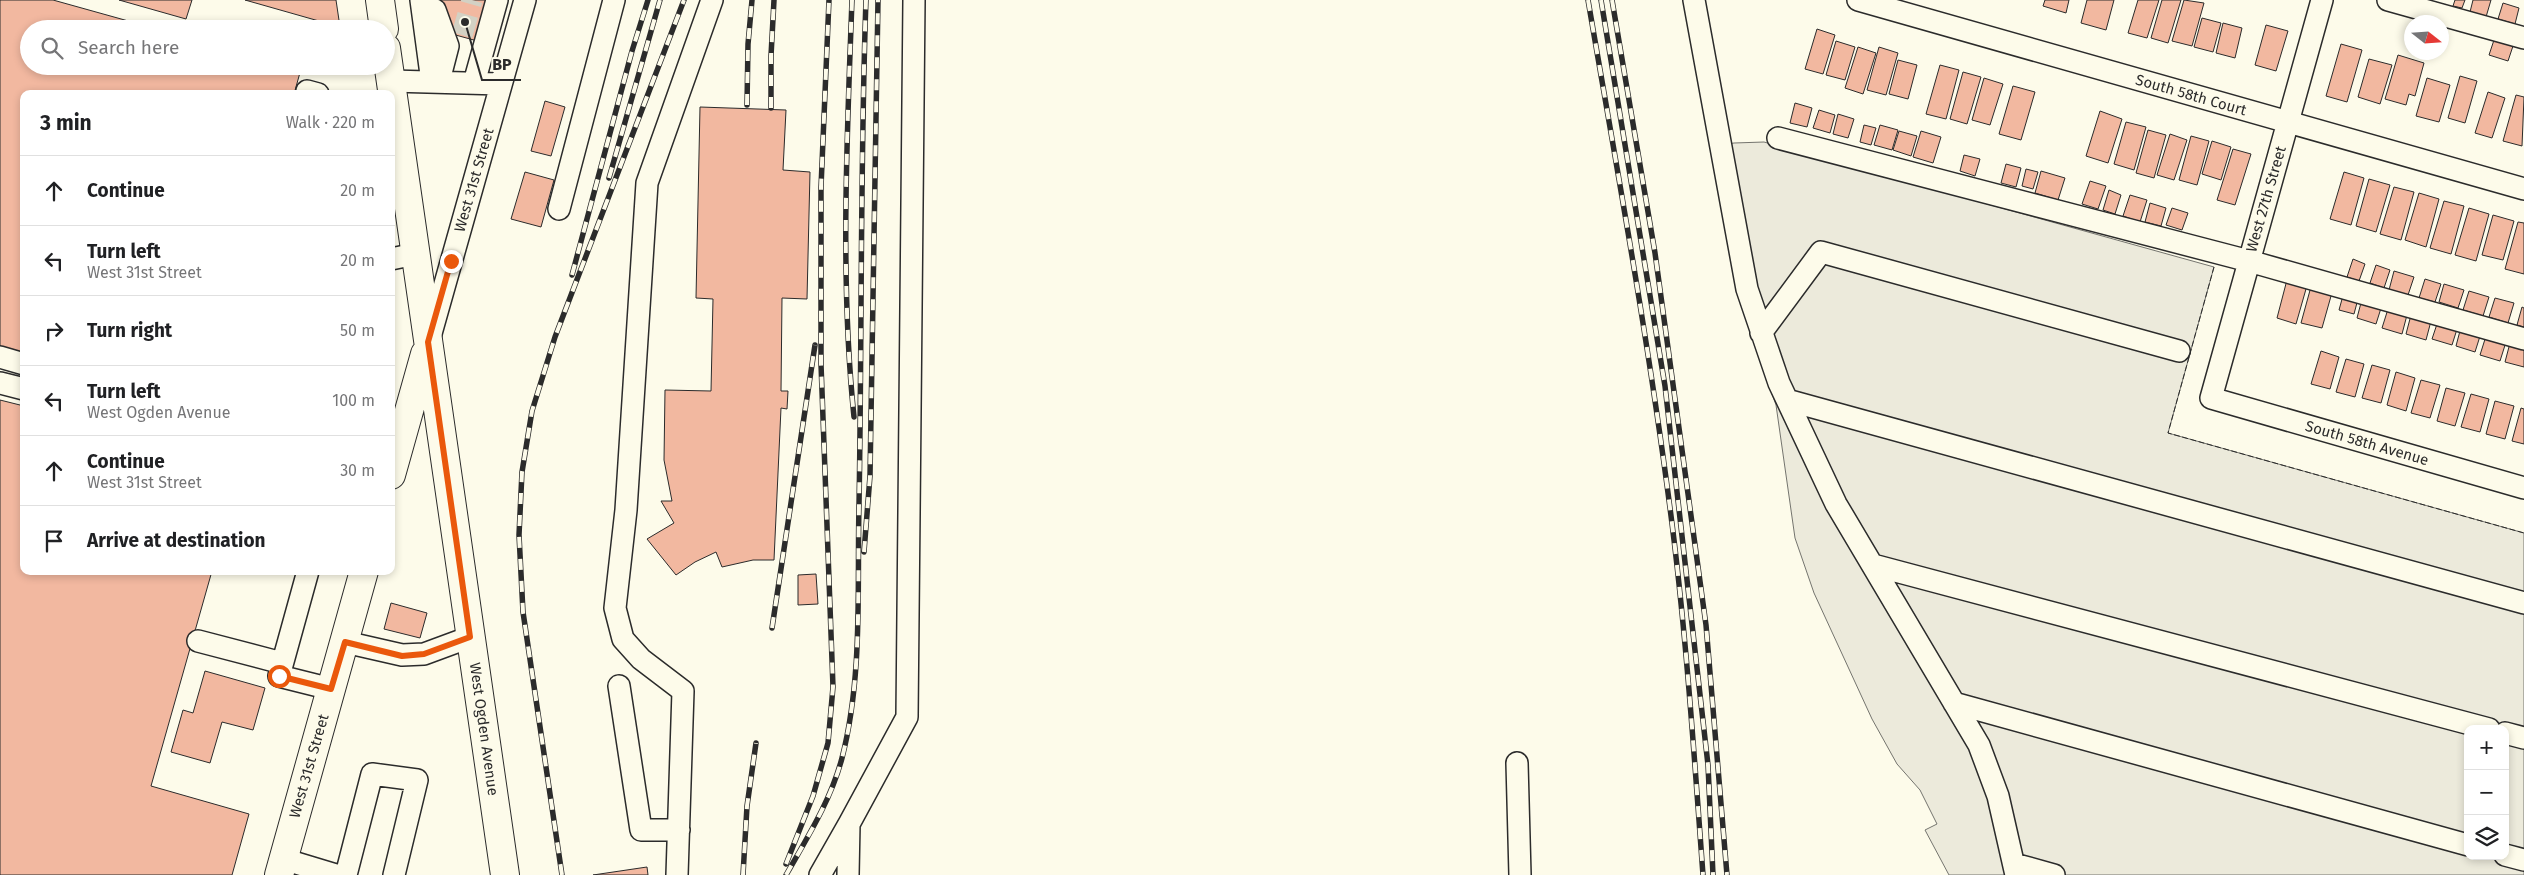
<!DOCTYPE html>
<meta charset="utf-8">
<style>
:root{--surface:#fff;--page:#f6f6f6;--text:#202124;--muted:#757577;--line:#e0e0e0}
body{margin:0;font-family:"Fira Sans",sans-serif;background:var(--page);color:var(--text)}
.controls{position:absolute;right:15px;bottom:15px;display:grid;overflow:hidden;border-radius:10px;box-shadow:0 2px 8px #0003}
.controls button{width:45px;height:45px;display:grid;place-items:center;padding:0;border:0;border-bottom:1px solid var(--line);background:var(--surface);color:var(--text);font:25px sans-serif}
.compass{position:absolute;left:2404px;top:15px;width:45px;height:45px;border-radius:50%;background:var(--surface);box-shadow:0 2px 8px #0003;rotate:107deg}
.stop{position:absolute;width:15px;height:15px;margin:-11px;border:4px solid #ea580c;border-radius:50%;background:#fff}
.stop.end{background:#ea580c;border-color:#fff;box-shadow:0 1px 5px #0008}
.list{margin:0;padding:0;list-style:none}
h2{display:flex;justify-content:space-between;align-items:center;height:65px;margin:0;padding:0 20px;font-size:21px}
h2 small{font-size:16px;font-weight:400;color:var(--muted)}
.list li{display:grid;grid-template-columns:32px 1fr auto;gap:15px;align-items:center;box-sizing:border-box;height:70px;padding:0 20px;border-top:1px solid var(--line)}
.list b{display:block;font-size:19px;white-space:nowrap}
.list p{margin:0;font-size:16px;white-space:nowrap;color:var(--muted)}
.list em{font-size:16px;font-style:normal;color:var(--muted)}
.icon{flex:none;width:28px;height:28px;fill:none;stroke:currentColor;stroke-width:2;stroke-linecap:round;stroke-linejoin:round}
.map{position:relative;flex:none;width:2524px;height:875px;overflow:hidden}
.search{position:absolute;background:var(--surface);box-shadow:0 2px 8px #0003;left:20px;top:20px;width:375px;height:55px;display:flex;align-items:center;gap:12px;box-sizing:border-box;padding:0 18px;border-radius:28px;color:var(--muted);font-size:19px}
.panel{position:absolute;background:var(--surface);box-shadow:0 2px 8px #0003;left:20px;top:90px;width:375px;height:485px;border-radius:10px}
.map>svg:first-child{display:block}
</style>
<div class="map">
<svg width="2524" height="875" viewBox="0 0 2524 875">
<rect width="100%" height="100%" fill="#fdfbea"/>
<path fill="#eceadb" stroke="#74746e" fill-rule="evenodd" d="M1764,142L2214,267L2168,433L2524,533V875H1949L1925,830L1937,824L1920,790L1897,764L1872,719L1814,593L1795,538L1776,405L1748,325L1734,273L1713,146L1734,143ZM2468,729H2505V856H2468Z"/>
<path fill="#f2b8a0" stroke="#2b2b2b" d="M0,0H53L157,29H29V66H292L301,69L294,94H24V353L0,346Z
M119,0H192L186,19Z
M245,0H336L340,27Z
M422,0H493L481,42L441,31Z
M2045,0H2069L2066,13L2043,6Z
M2087,0H2114L2106,30L2081,23Z
M2138,0H2159L2147,38L2128,33Z
M2162,0H2181L2168,43L2151,38Z
M2184,0L2204,3L2192,46L2172,41Z
M2455,0H2465L2462,8L2453,6Z
M2473,0H2491L2486,17L2470,12Z
M2503,3L2519,8L2515,24L2498,19Z
M2202,18L2221,23L2213,52L2194,47Z
M2223,23L2242,28L2235,58L2216,53Z
M2266,25L2288,31L2276,71L2255,65Z
M1817,29L1835,35L1823,74L1805,69Z
M2495,37L2514,43L2508,61L2489,55Z
M1836,41L1855,47L1845,80L1826,75Z
M2341,44L2362,50L2347,102L2326,96Z
M1858,47L1876,53L1863,94L1845,88Z
M1879,47L1898,53L1886,95L1867,90Z
M2398,55L2424,63L2415,96L2409,94L2406,105L2385,99Z
M2369,59L2392,65L2380,104L2358,97Z
M1898,60L1917,65L1908,99L1889,94Z
M1940,65L1959,70L1946,119L1926,114Z
M1963,72L1981,77L1967,124L1950,119Z
M2460,76L2477,81L2465,123L2448,118Z
M1984,78L2003,84L1990,125L1972,120Z
M2427,78L2450,85L2439,122L2416,116Z
M2013,86L2035,92L2021,140L1999,134Z
M2488,92L2505,98L2492,138L2475,133Z
M2516,95L2524,97L2522,146L2503,141Z
M545,101L565,107L551,156L531,151Z
M1795,103L1812,108L1807,127L1790,123Z
M700,107L786,110L783,170L810,172L807,299L782,298L781,391H788L787,409L781,408L774,560H753L722,567L716,552L695,562L676,575L647,539L674,523L661,501H672L664,460L665,390L711,391L713,299L696,298Z
M1819,110L1835,115L1830,133L1813,128Z
M2100,111L2122,119L2108,163L2086,156Z
M1838,114L1854,119L1848,138L1833,134Z
M2126,122L2146,127L2134,170L2114,164Z
M1864,125L1876,128L1871,145L1860,142Z
M1880,125L1898,130L1892,150L1874,145Z
M2148,130L2166,135L2154,178L2136,173Z
M1899,131L1917,136L1911,156L1893,150Z
M1921,131L1941,137L1933,163L1913,157Z
M2170,134L2187,140L2174,180L2157,175Z
M2191,136L2209,141L2197,185L2179,180Z
M2212,141L2231,147L2221,180L2202,174Z
M2233,149L2251,154L2235,205L2217,200Z
M1964,155L1980,159L1975,176L1960,171Z
M2006,164L2021,168L2016,187L2001,183Z
M2026,169L2038,172L2033,189L2022,186Z
M2041,171L2065,178L2058,200L2035,193Z
M525,172L554,180L541,227L511,219Z
M2344,172L2364,178L2351,225L2330,219Z
M2369,179L2390,185L2376,232L2356,226Z
M2090,181L2106,186L2098,209L2082,204Z
M2394,187L2414,192L2401,240L2380,234Z
M2109,190L2121,195L2115,214L2103,210Z
M2419,193L2439,199L2426,247L2405,240Z
M2130,195L2147,200L2140,222L2123,216Z
M2444,201L2464,206L2451,254L2430,248Z
M2150,203L2166,208L2161,226L2145,222Z
M2172,208L2188,213L2182,230L2166,225Z
M2469,208L2489,214L2476,261L2455,255Z
M2493,215L2514,221L2503,260L2482,255Z
M2518,222L2524,223V274L2505,269Z
M2353,259L2365,264L2359,281L2347,277Z
M2376,265L2390,270L2384,288L2370,283Z
M2394,271L2414,277L2408,295L2389,290Z
M2288,276L2308,282L2296,324L2277,318Z
M2425,279L2441,284L2435,302L2419,298Z
M2312,283L2333,289L2322,328L2301,323Z
M2444,284L2464,290L2458,308L2439,302Z
M2469,291L2489,297L2483,316L2463,310Z
M2344,292L2359,295L2354,314L2339,310Z
M2495,298L2514,303L2508,323L2489,317Z
M2362,299L2382,305L2376,324L2357,318Z
M2522,307L2524,308V327L2517,325Z
M2388,309L2407,315L2402,334L2382,328Z
M2411,315L2431,321L2426,340L2406,334Z
M2438,321L2458,326L2452,345L2432,339Z
M2461,327L2481,333L2475,352L2456,346Z
M2486,336L2506,342L2500,361L2480,355Z
M2510,343L2524,347V367L2505,362Z
M2321,351L2339,357L2330,389L2311,384Z
M2346,359L2364,364L2355,397L2336,392Z
M2372,365L2390,370L2381,403L2362,398Z
M2396,372L2415,378L2406,411L2387,405Z
M2421,380L2440,385L2430,418L2411,413Z
M2446,388L2465,393L2455,426L2437,421Z
M2471,394L2489,399L2480,432L2461,427Z
M0,400L24,406V571H212L151,786L249,814L232,875H0Z
M2495,401L2514,406L2505,439L2486,434Z
M2521,408L2524,409V444L2512,441Z
M816,574L818,604L798,605V575Z
M391,603L427,613L420,638L384,629Z
M205,671L265,688L253,730L222,722L210,763L171,752L183,710L193,713Z
M647,867L648,875H593Z"/>
<g fill="none" stroke-linecap="round" stroke-linejoin="round">
<path stroke="#d3d1c4" stroke-width="21" stroke-dasharray="21 11" stroke-linecap="butt" d="M462,35L472,0"/>
<g stroke="#2b2b2b" stroke-width="24">
<path id="minor" d="M421,0L432,82
M1694,0L1747,289L1779,383L1836,504L1979,745L1998,796L2016,875
M1858,0L2524,189
M2322,0L2211,398L2524,488
M2388,0L2524,38
M435,10L448,46L439,81
M391,81L501,84
M474,83L497,0
M307,91L318,94
M1778,138L2249,261L2524,339
M559,209L614,0
M391,259L415,254
M1761,333L1821,252L2179,351
M430,337L525,0
M0,357L24,364
M0,383L24,389
M1787,400L2524,603
M1873,565L2489,729
M308,571L279,676L331,689
M198,641L282,663
M345,642L402,655L424,654L470,637
M619,686L641,830H679
M1954,703L2468,845
M2505,733L2524,738
M1517,763L1520,875
M849,824L907,717L914,0
M2505,855L2524,860
M283,859L336,875
M2014,864L2054,875
M346,875L372,774L417,780L394,875
M677,875L683,691L641,659L623,639L615,608L626,510L647,183L712,0
M820,875L849,824L848,875"/>
</g>
<g stroke="#2b2b2b" stroke-width="30">
<path id="major" d="M380,0L384,29
M386,48L505,875
M391,475L425,354
M279,875L364,571"/>
</g>
<use href="#minor" stroke="#fdfbea" stroke-width="21"/>
<use href="#major" stroke="#fdfbea" stroke-width="28"/>
<g stroke="#2b2b2b" stroke-width="5.5">
<path id="rail" d="M852,0C847,137 840,281 854,417
M1588,0C1617,169 1648,338 1670,508C1686,630 1694,753 1703,875
M1601,0L1665,386L1708,765L1713,875
M1612,0L1655,253L1706,625L1727,875
M747,105L748,44L752,0
M771,108V56L774,0
M609,178L660,0
M572,275L632,51L648,0
M864,552L870,476L878,0
M772,628L815,345
M786,864L813,796L828,743L833,687L821,364V187L829,0
M562,875L523,612L519,535L522,472L532,411L555,337L684,0
M743,875L747,806L756,743
M786,875C807,838 831,800 842,758C863,676 857,589 859,505C862,337 860,168 866,0"/>
</g>
<use href="#rail" stroke="#fdfbea" stroke-width="4" stroke-dasharray="11" stroke-linecap="butt"/>
<path stroke="#2b2b2b" stroke-width="1" stroke-dasharray="6 2.5" stroke-linecap="butt" d="M2214,267L2168,433L2524,533"/>
</g>
<g fill="none" stroke-linecap="round" stroke-linejoin="round">
<path stroke="#ea580c" stroke-width="6" d="M279,676L331,689L345,642L402,656L424,654L470,637L428,342L451,261"/>
</g>
<g text-anchor="middle" dominant-baseline="central" stroke-width="4" stroke-linejoin="round" paint-order="stroke">
<g font-size="15" fill="#2b2b2b" stroke="#fdfbea">
<text transform="translate(2191 95) rotate(16)">South 58th Court</text>
<text transform="translate(474 180) rotate(-74)">West 31st Street</text>
<text transform="translate(2266 199) rotate(-74)">West 27th Street</text>
<text transform="translate(2367 443) rotate(16)">South 58th Avenue</text>
<text transform="translate(484 729) rotate(82)">West Ogden Avenue</text>
<text transform="translate(309 766) rotate(-74)">West 31st Street</text>
</g>
</g>
<path fill="none" stroke="#2b2b2b" stroke-width="2" d="M465 22L482 80H521"/>
<circle fill="#2b2b2b" stroke="#fdfbea" stroke-width="2" cx="465" cy="22" r="5"/>
<g font-size="16" text-anchor="middle" font-weight="bold" fill="#2b2b2b" stroke="#fdfbea" stroke-width="4" stroke-linejoin="round" paint-order="stroke">
<text x="502" y="70">BP</text>
</g>
</svg>
<div class="controls">
<button>+</button>
<button>−</button>
<button><svg class="icon" aria-label="layers" viewBox="0 0 24 24"><path d="M12 4l9 5-9 5-9-5zM3 14l9 5 9-5"/></svg></button>
</div>
<svg class="compass" viewBox="-18 -18 36 36"><path d="M0-13l5 13h-10z" fill="#e53935"/><path d="M0 13l5-13h-10z" fill="#757577"/></svg>
<div class="stop" style="left:279px;top:676px"></div>
<div class="stop end" style="left:451px;top:261px"></div>
<div class="search"><svg class="icon" aria-label="search" viewBox="0 0 24 24"><circle cx="10" cy="10" r="6"/><path d="M15 15l6 6"/></svg>Search here</div>
<section class="panel">
<h2>3 min<small>Walk · 220 m</small></h2>
<ul class="list">
<li><svg class="icon" aria-label="ahead" viewBox="0 0 24 24"><path d="M12 20V5M6 11l6-6 6 6"/></svg><div><b>Continue</b></div><em>20 m</em></li>
<li><svg class="icon" aria-label="left" viewBox="0 0 24 24"><path d="M17 20v-9H6M10 6l-5 5 5 5"/></svg><div><b>Turn left</b><p>West 31st Street</p></div><em>20 m</em></li>
<li><svg class="icon" aria-label="right" viewBox="0 0 24 24"><path d="M7 20v-9h11M14 6l5 5-5 5"/></svg><div><b>Turn right</b></div><em>50 m</em></li>
<li><svg class="icon" aria-label="left" viewBox="0 0 24 24"><path d="M17 20v-9H6M10 6l-5 5 5 5"/></svg><div><b>Turn left</b><p>West Ogden Avenue</p></div><em>100 m</em></li>
<li><svg class="icon" aria-label="ahead" viewBox="0 0 24 24"><path d="M12 20V5M6 11l6-6 6 6"/></svg><div><b>Continue</b><p>West 31st Street</p></div><em>30 m</em></li>
<li><svg class="icon" aria-label="arrive" viewBox="0 0 24 24"><path d="M6 21V4h12l-3 4 3 4H6"/></svg><div><b>Arrive at destination</b></div></li>
</ul>
</section>
</div>
